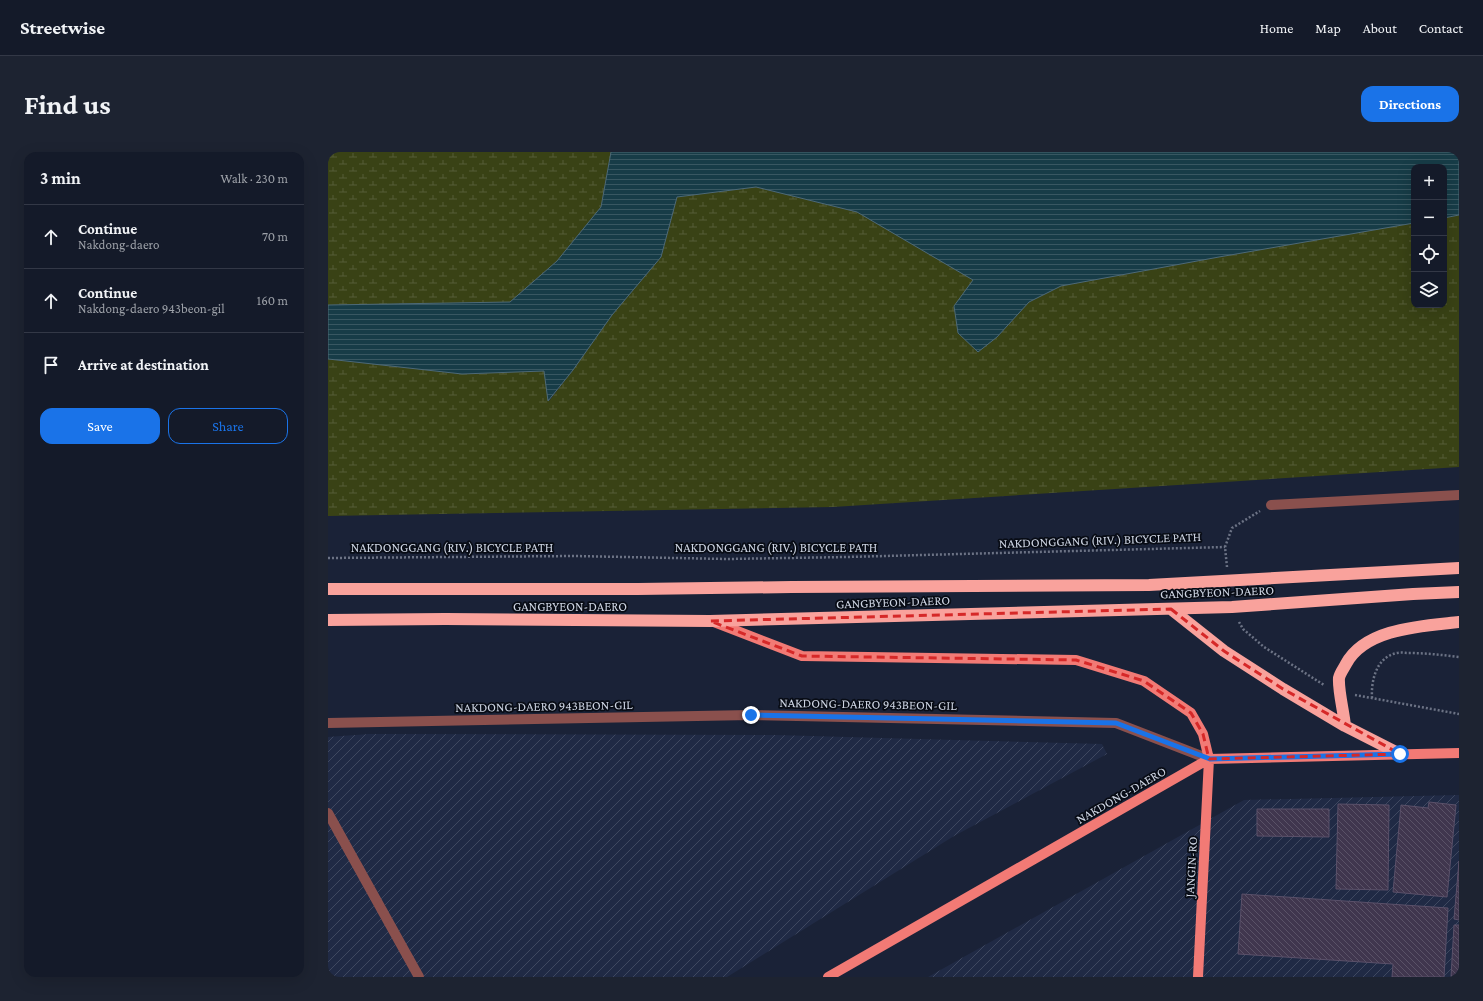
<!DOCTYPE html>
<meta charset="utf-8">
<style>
:root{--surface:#141a29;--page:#1d2331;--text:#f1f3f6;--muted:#9da1a8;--line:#333846;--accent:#1a73e8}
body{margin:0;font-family:"Crimson Pro",serif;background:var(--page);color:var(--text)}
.controls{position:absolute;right:12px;top:12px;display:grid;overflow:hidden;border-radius:8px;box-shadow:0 4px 16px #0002}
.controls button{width:36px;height:36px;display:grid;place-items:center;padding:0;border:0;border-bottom:1px solid var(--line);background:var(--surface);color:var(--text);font:20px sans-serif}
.stop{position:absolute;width:12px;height:12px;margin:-9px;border:3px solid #1a73e8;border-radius:50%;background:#fff}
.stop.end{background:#1a73e8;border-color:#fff;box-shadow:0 1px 4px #0008}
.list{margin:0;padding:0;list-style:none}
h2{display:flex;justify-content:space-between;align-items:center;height:52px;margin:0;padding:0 16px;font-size:17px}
h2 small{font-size:13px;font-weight:400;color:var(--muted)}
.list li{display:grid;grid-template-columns:26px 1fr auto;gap:12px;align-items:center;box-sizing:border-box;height:64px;padding:0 16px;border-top:1px solid var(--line)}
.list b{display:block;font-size:15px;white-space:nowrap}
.list p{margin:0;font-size:13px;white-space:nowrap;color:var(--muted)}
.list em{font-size:13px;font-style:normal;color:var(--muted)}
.actions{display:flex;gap:8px;padding:12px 16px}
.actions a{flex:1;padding:9px 0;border:1px solid var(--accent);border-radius:12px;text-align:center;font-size:14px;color:var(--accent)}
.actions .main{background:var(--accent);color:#fff}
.icon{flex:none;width:22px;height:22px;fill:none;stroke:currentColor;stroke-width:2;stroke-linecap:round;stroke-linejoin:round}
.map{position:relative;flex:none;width:1131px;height:825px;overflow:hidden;border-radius:12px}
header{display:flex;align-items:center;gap:24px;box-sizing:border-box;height:56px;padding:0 20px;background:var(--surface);border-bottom:1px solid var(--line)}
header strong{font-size:19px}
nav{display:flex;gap:22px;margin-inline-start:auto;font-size:14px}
.intro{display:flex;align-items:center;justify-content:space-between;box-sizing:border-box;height:96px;padding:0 24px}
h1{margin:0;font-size:28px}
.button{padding:10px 18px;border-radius:12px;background:var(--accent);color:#fff;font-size:14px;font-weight:700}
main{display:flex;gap:24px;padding:0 24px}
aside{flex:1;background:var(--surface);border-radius:12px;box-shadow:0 4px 16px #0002}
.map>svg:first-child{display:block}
</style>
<header>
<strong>Streetwise</strong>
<nav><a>Home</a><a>Map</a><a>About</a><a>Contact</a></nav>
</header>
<div class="intro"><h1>Find us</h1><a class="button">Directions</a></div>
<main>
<aside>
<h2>3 min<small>Walk · 230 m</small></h2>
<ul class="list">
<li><svg class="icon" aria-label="ahead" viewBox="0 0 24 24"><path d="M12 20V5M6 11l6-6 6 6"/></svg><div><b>Continue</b><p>Nakdong-daero</p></div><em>70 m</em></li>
<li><svg class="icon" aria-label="ahead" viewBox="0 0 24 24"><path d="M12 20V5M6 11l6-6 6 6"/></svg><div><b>Continue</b><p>Nakdong-daero 943beon-gil</p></div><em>160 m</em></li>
<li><svg class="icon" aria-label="arrive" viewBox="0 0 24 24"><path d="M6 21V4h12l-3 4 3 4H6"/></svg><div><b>Arrive at destination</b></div></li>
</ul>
<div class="actions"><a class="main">Save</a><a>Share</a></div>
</aside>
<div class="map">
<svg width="1131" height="825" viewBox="0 0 1131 825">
<defs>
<pattern id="industrial-furrows" width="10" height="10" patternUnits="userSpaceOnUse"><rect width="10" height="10" fill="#202a45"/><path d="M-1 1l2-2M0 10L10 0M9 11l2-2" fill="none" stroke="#3f4860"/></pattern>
<pattern id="wetland-marsh" width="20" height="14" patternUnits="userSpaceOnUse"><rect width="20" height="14" fill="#394215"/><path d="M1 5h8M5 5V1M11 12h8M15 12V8" fill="none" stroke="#545c37"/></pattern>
<pattern id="water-rules" width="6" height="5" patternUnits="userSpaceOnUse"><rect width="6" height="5" fill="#173c47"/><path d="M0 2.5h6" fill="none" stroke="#385761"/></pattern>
<pattern id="building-back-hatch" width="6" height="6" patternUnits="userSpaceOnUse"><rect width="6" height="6" fill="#40364e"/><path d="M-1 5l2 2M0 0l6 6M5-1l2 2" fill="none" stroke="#5a5267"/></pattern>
</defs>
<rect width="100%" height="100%" fill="#1a2237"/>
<path fill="url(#industrial-furrows)" d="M41,582L447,583L774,592L779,602L626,684L399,825H0V585Z
M1131,643V825H600L916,648Z"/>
<path fill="url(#wetland-marsh)" d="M0,0H283L273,55L229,109L182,150L0,153Z
M428,35L529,60L646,128L669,185L701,150L733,134L891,105L1086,71V153H1116V66L1131,63V315L505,355L0,364V207L134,222L216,219L221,249L245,218L284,163L333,105L349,45Z"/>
<path fill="url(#water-rules)" stroke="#4e6a76" d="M283,0H1131V63L1116,66V15H1086V71L891,105L733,134L701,150L669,185L650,200L630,181L626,154L645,128L529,60L428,35L349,45L333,105L284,163L245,218L220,249L216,219L134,222L0,207V153L182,150L229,109L273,55Z"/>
<path fill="url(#building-back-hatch)" stroke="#5b516a" d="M1101,650L1128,653L1119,745L1065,740L1073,653L1100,656Z
M1010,652L1061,653L1060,738L1008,737Z
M929,657H1001V685L929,684Z
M1131,709V768L1126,767Z
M914,742L1120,756L1116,825H1064L1065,812L910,802Z
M1126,773H1131V825H1123Z"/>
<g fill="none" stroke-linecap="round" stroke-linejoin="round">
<path stroke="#6c7385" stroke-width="2.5" stroke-dasharray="2 2" stroke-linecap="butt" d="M0,406L246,404L399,407L519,405L897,395
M899,415L897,395L904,376L932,359
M911,470L915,477L936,495L996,533
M1027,543L1131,562
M1044,546C1043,529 1048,505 1069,501C1073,500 1077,501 1081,501C1098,501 1114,503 1131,505"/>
<path stroke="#8a504d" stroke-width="10" d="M943,353L1131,343
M0,571L423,563L788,571L881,607
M0,661L91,825"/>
<path stroke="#f27a75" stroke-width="10" d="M386,470L474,504L748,508L816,529L863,561L875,582L881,607L870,825
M500,825L881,607L1131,601"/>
<path stroke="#f9a29c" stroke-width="12" d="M0,437H310L464,435L821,433L1131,416
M843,457L896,499L955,537L1017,574L1072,602
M0,468L117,467L382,469L904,455L1085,442L1131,440
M1017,574C1016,561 1010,538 1011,526C1012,521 1016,516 1018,512C1037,476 1095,474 1131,470"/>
</g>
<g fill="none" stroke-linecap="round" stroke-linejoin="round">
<path stroke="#1a73e8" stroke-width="5" d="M423,563L788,571L882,607L1072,602"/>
</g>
<path fill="none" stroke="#d62828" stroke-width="3" stroke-dasharray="8 5" stroke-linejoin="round" d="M843,457L896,499L955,537L1072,602L881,607L875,582L863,561L816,529L748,508L474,504L382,469Z"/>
<g text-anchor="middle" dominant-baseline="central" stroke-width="3.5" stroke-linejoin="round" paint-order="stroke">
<g font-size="13" fill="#cdd4e2" stroke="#080c15">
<text transform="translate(772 388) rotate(-2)">NAKDONGGANG (RIV.) BICYCLE PATH</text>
<text x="124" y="395">NAKDONGGANG (RIV.) BICYCLE PATH</text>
<text x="448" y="395">NAKDONGGANG (RIV.) BICYCLE PATH</text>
<text transform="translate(889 440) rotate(-2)">GANGBYEON-DAERO</text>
<text transform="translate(565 450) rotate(-2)">GANGBYEON-DAERO</text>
<text x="242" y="454">GANGBYEON-DAERO</text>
<text transform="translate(540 552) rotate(1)">NAKDONG-DAERO 943BEON-GIL</text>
<text transform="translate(216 554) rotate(-1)">NAKDONG-DAERO 943BEON-GIL</text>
<text transform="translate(793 643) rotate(-30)">NAKDONG-DAERO</text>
<text transform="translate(863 715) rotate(-87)">JANGIN-RO</text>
</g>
</g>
</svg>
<div class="controls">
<button>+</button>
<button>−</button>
<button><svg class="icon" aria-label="locate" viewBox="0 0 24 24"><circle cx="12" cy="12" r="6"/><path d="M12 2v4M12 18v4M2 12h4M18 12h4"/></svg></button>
<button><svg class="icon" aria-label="layers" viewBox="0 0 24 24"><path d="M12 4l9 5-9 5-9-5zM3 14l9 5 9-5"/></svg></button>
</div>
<div class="stop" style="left:1072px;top:602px"></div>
<div class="stop end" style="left:423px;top:563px"></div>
</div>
</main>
